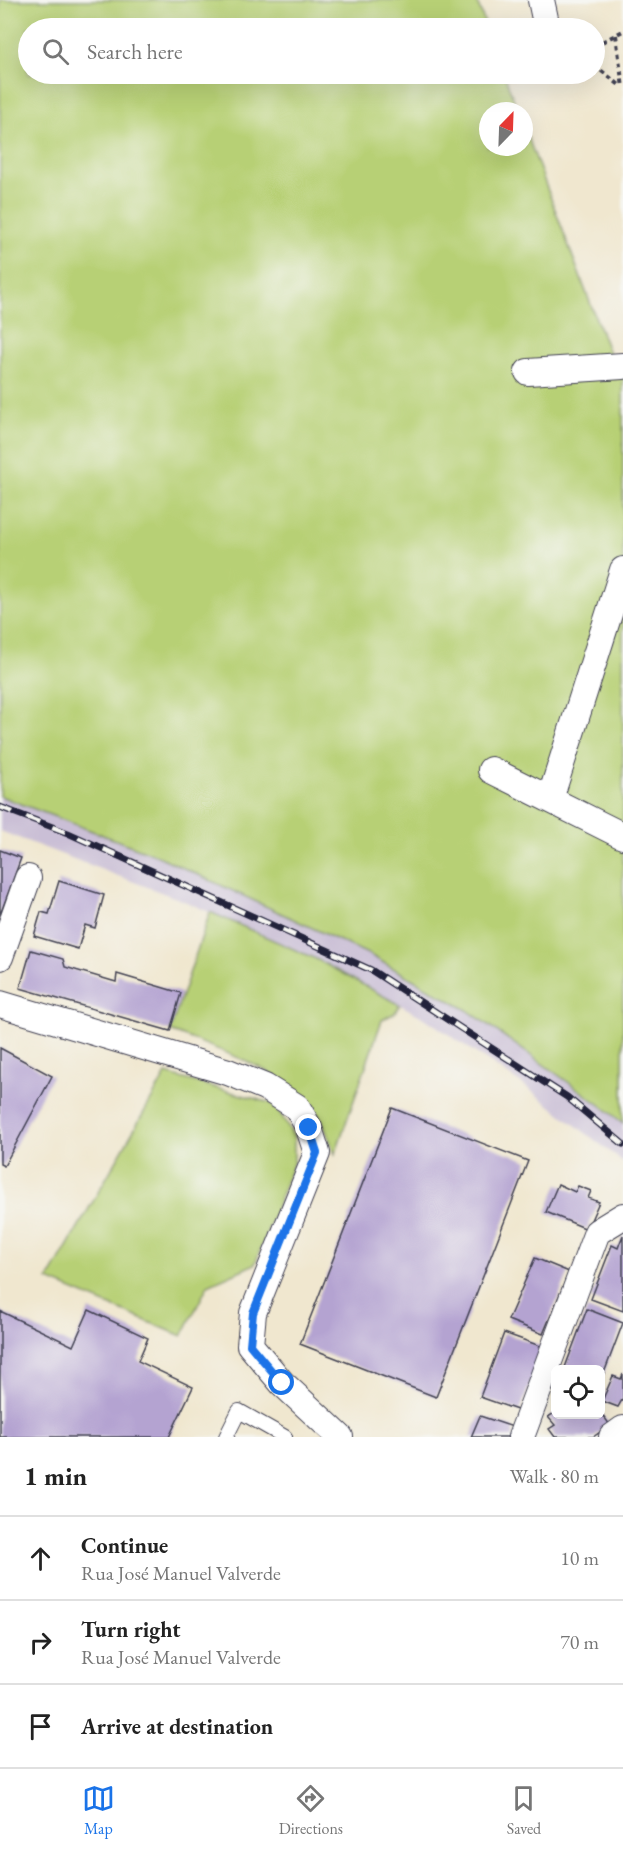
<!DOCTYPE html>
<meta charset="utf-8">
<style>
:root{--surface:#fff;--page:#f6f6f6;--text:#222;--muted:#767676;--line:#e0e0e0;--accent:#1a73e8}
body{margin:0;font-family:"EB Garamond",serif;background:var(--page);color:var(--text)}
.controls{position:absolute;right:18px;bottom:18px;display:grid;overflow:hidden;border-radius:9px;box-shadow:0 6px 24px #0002}
.controls button{width:54px;height:54px;display:grid;place-items:center;padding:0;border:0;border-bottom:2px solid var(--line);background:var(--surface);color:var(--text);font:30px sans-serif}
.compass{position:absolute;left:479px;top:102px;width:54px;height:54px;border-radius:50%;background:var(--surface);box-shadow:0 6px 24px #0002;rotate:23deg}
.stop{position:absolute;width:18px;height:18px;margin:-14px;border:4px solid #1a73e8;border-radius:50%;background:#fff}
.stop.end{background:#1a73e8;border-color:#fff;box-shadow:0 2px 6px #0008}
.list{margin:0;padding:0;list-style:none}
h2{display:flex;justify-content:space-between;align-items:center;height:78px;margin:0;padding:0 24px;font-size:26px}
h2 small{font-size:20px;font-weight:400;color:var(--muted)}
.list li{display:grid;grid-template-columns:39px 1fr auto;gap:18px;align-items:center;box-sizing:border-box;height:84px;padding:0 24px;border-top:2px solid var(--line)}
.list b{display:block;font-size:22px;white-space:nowrap}
.list p{margin:0;font-size:20px;white-space:nowrap;color:var(--muted)}
.list em{font-size:20px;font-style:normal;color:var(--muted)}
.icon{flex:none;width:33px;height:33px;fill:none;stroke:currentColor;stroke-width:2;stroke-linecap:round;stroke-linejoin:round}
.map{position:relative;flex:none;width:623px;height:1437px;overflow:hidden}
.search{position:absolute;background:var(--surface);box-shadow:0 6px 24px #0002;left:18px;right:18px;top:18px;height:66px;display:flex;align-items:center;gap:15px;box-sizing:border-box;padding:0 21px;border-radius:33px;color:var(--muted);font-size:22px}
.sheet{height:330px;background:var(--surface)}
nav{display:flex;justify-content:space-around;align-items:center;box-sizing:border-box;height:84px;border-top:2px solid var(--line);background:var(--surface);font-size:16px;color:var(--muted)}
nav a{display:grid;justify-items:center;gap:3px}
nav .on{color:var(--accent)}
.map>svg:first-child{display:block}
</style>
<div class="map">
<svg width="623" height="1437" viewBox="0 0 623 1437">
<rect width="100%" height="100%" fill="#f6f6f2"/>
<filter id="ink" filterUnits="userSpaceOnUse"><feTurbulence type="fractalNoise" baseFrequency=".0167" numOctaves="2"/><feDisplacementMap in="SourceGraphic" scale="12" xChannelSelector="R" yChannelSelector="G"/><feConvolveMatrix kernelMatrix="1 2 1 2 8 2 1 2 1" color-interpolation-filters="sRGB"/></filter>
<filter id="wash" filterUnits="userSpaceOnUse"><feTurbulence type="fractalNoise" baseFrequency=".008" numOctaves="4" result="noise"/><feDisplacementMap in="SourceGraphic" scale="24" xChannelSelector="R" yChannelSelector="G"/><feGaussianBlur stdDeviation="1.35" result="paint"/><feColorMatrix in="noise" values="0 0 0 0 0 0 0 0 0 0 0 0 0 0 0 0 0 1.4 0 .05"/><feComposite in="paint" operator="in"/></filter>
<g filter="url(#wash)">
<rect width="100%" height="100%" fill="#f0e7cf"/>
<path fill="#cabfd6" d="M0,796L158,856L368,954L467,1010L603,1107L623,1123V1162L526,1087L426,1019L316,959L184,901L0,831Z"/>
<path fill="#b7d075" stroke="#6c7958" stroke-width="1.5" d="M0,0H476L487,28H28V74H504L518,111H488V147H524V127L615,369L623,371V1123L603,1107L467,1010L368,954L158,856L0,796Z
M210,912L316,959L400,1005L395,1013L382,1020L335,1154C329,1139 323,1120 313,1107C284,1070 213,1048 170,1031Z
M166,1074L271,1103L281,1115L294,1136V1161L255,1264L208,1285L182,1336L48,1280Z"/>
<g id="blocks">
<path fill="#b4a3d1" d="M0,850L21,858L0,915Z
M59,881L104,895L95,928L85,925L78,949L34,936L41,912L49,914Z
M31,950L63,959L65,967L116,982L117,974L181,993L170,1031L20,988Z
M0,1048L52,1076L4,1166L0,1164Z
M392,1108L528,1161L436,1397L300,1344Z
M558,1184L575,1192L578,1186L591,1191L588,1198L599,1202L587,1229L546,1212Z
M623,1235V1311L591,1299L612,1245L618,1248Z
M535,1258L569,1272L543,1334L508,1320Z
M587,1309L623,1323L601,1381L600,1370H564Z
M89,1310L148,1338L138,1361L193,1387L169,1437H0V1311L73,1346Z
M504,1333L543,1347L520,1411L480,1397Z
M623,1374V1398L618,1407L602,1401L613,1376L621,1379Z
M556,1412V1414H602L610,1425L593,1437H555L549,1429L555,1425L548,1417Z
M480,1416L513,1427V1437H471Z"/>
</g>
</g>
<g filter="url(#ink)">
<use href="#blocks" fill-opacity="0" stroke="#414051" stroke-width="1.5"/>
<g fill="none" stroke-linecap="round" stroke-linejoin="round">
<g stroke="#414051" stroke-width="16">
<path id="service" d="M226,1437L239,1411L285,1437"/>
</g>
<g stroke="#414051" stroke-width="28">
<path id="minor" d="M541,0L547,28
M528,372L623,366
M491,770L623,836
M550,799L623,570
M0,957L28,878
M0,1004L228,1072L265,1087L297,1107L309,1128L317,1153L253,1313L250,1345L282,1383L340,1437
M521,1437L597,1232L623,1216
M612,1437L623,1429"/>
</g>
<path stroke="#414051" stroke-width="4" stroke-dasharray="4.5 4.5" stroke-linecap="butt" d="M616,35L623,88
M594,46L623,31
M594,65L622,87"/>
<use href="#service" stroke="#fff" stroke-width="14"/>
<use href="#minor" stroke="#fff" stroke-width="26"/>
<g stroke="#22223b" stroke-width="7">
<path id="rail" d="M0,807L68,833L371,970L567,1097L623,1144"/>
</g>
<use href="#rail" stroke="#f6f6f2" stroke-width="4.5" stroke-dasharray="14" stroke-linecap="butt"/>
</g>
</g>
<g fill="none" stroke-linecap="round" stroke-linejoin="round" filter="url(#ink)">
<path stroke="#1a73e8" stroke-width="8" d="M282,1383L250,1345L253,1313L317,1153L309,1128"/>
</g>
</svg>
<div class="controls">
<button><svg class="icon" aria-label="locate" viewBox="0 0 24 24"><circle cx="12" cy="12" r="6"/><path d="M12 2v4M12 18v4M2 12h4M18 12h4"/></svg></button>
</div>
<svg class="compass" viewBox="-18 -18 36 36"><path d="M0-13l5 13h-10z" fill="#e53935"/><path d="M0 13l5-13h-10z" fill="#767676"/></svg>
<div class="stop" style="left:282px;top:1383px"></div>
<div class="stop end" style="left:309px;top:1128px"></div>
<div class="search"><svg class="icon" aria-label="search" viewBox="0 0 24 24"><circle cx="10" cy="10" r="6"/><path d="M15 15l6 6"/></svg>Search here</div>
</div>
<section class="sheet">
<h2>1 min<small>Walk · 80 m</small></h2>
<ul class="list">
<li><svg class="icon" aria-label="ahead" viewBox="0 0 24 24"><path d="M12 20V5M6 11l6-6 6 6"/></svg><div><b>Continue</b><p>Rua José Manuel Valverde</p></div><em>10 m</em></li>
<li><svg class="icon" aria-label="right" viewBox="0 0 24 24"><path d="M7 20v-9h11M14 6l5 5-5 5"/></svg><div><b>Turn right</b><p>Rua José Manuel Valverde</p></div><em>70 m</em></li>
<li><svg class="icon" aria-label="arrive" viewBox="0 0 24 24"><path d="M6 21V4h12l-3 4 3 4H6"/></svg><div><b>Arrive at destination</b></div></li>
</ul>
</section>
<nav>
<a class="on"><svg class="icon" aria-label="map" viewBox="0 0 24 24"><path d="M3 6l6-2 6 2 6-2v14l-6 2-6-2-6 2zM9 4v14M15 6v14"/></svg>Map</a>
<a><svg class="icon" aria-label="directions" viewBox="0 0 24 24"><path d="M12 3l9 9-9 9-9-9zM9 14v-3h6M13 9l2 2-2 2"/></svg>Directions</a>
<a><svg class="icon" aria-label="saved" viewBox="0 0 24 24"><path d="M7 4h10v16l-5-4-5 4z"/></svg>Saved</a>
</nav>
